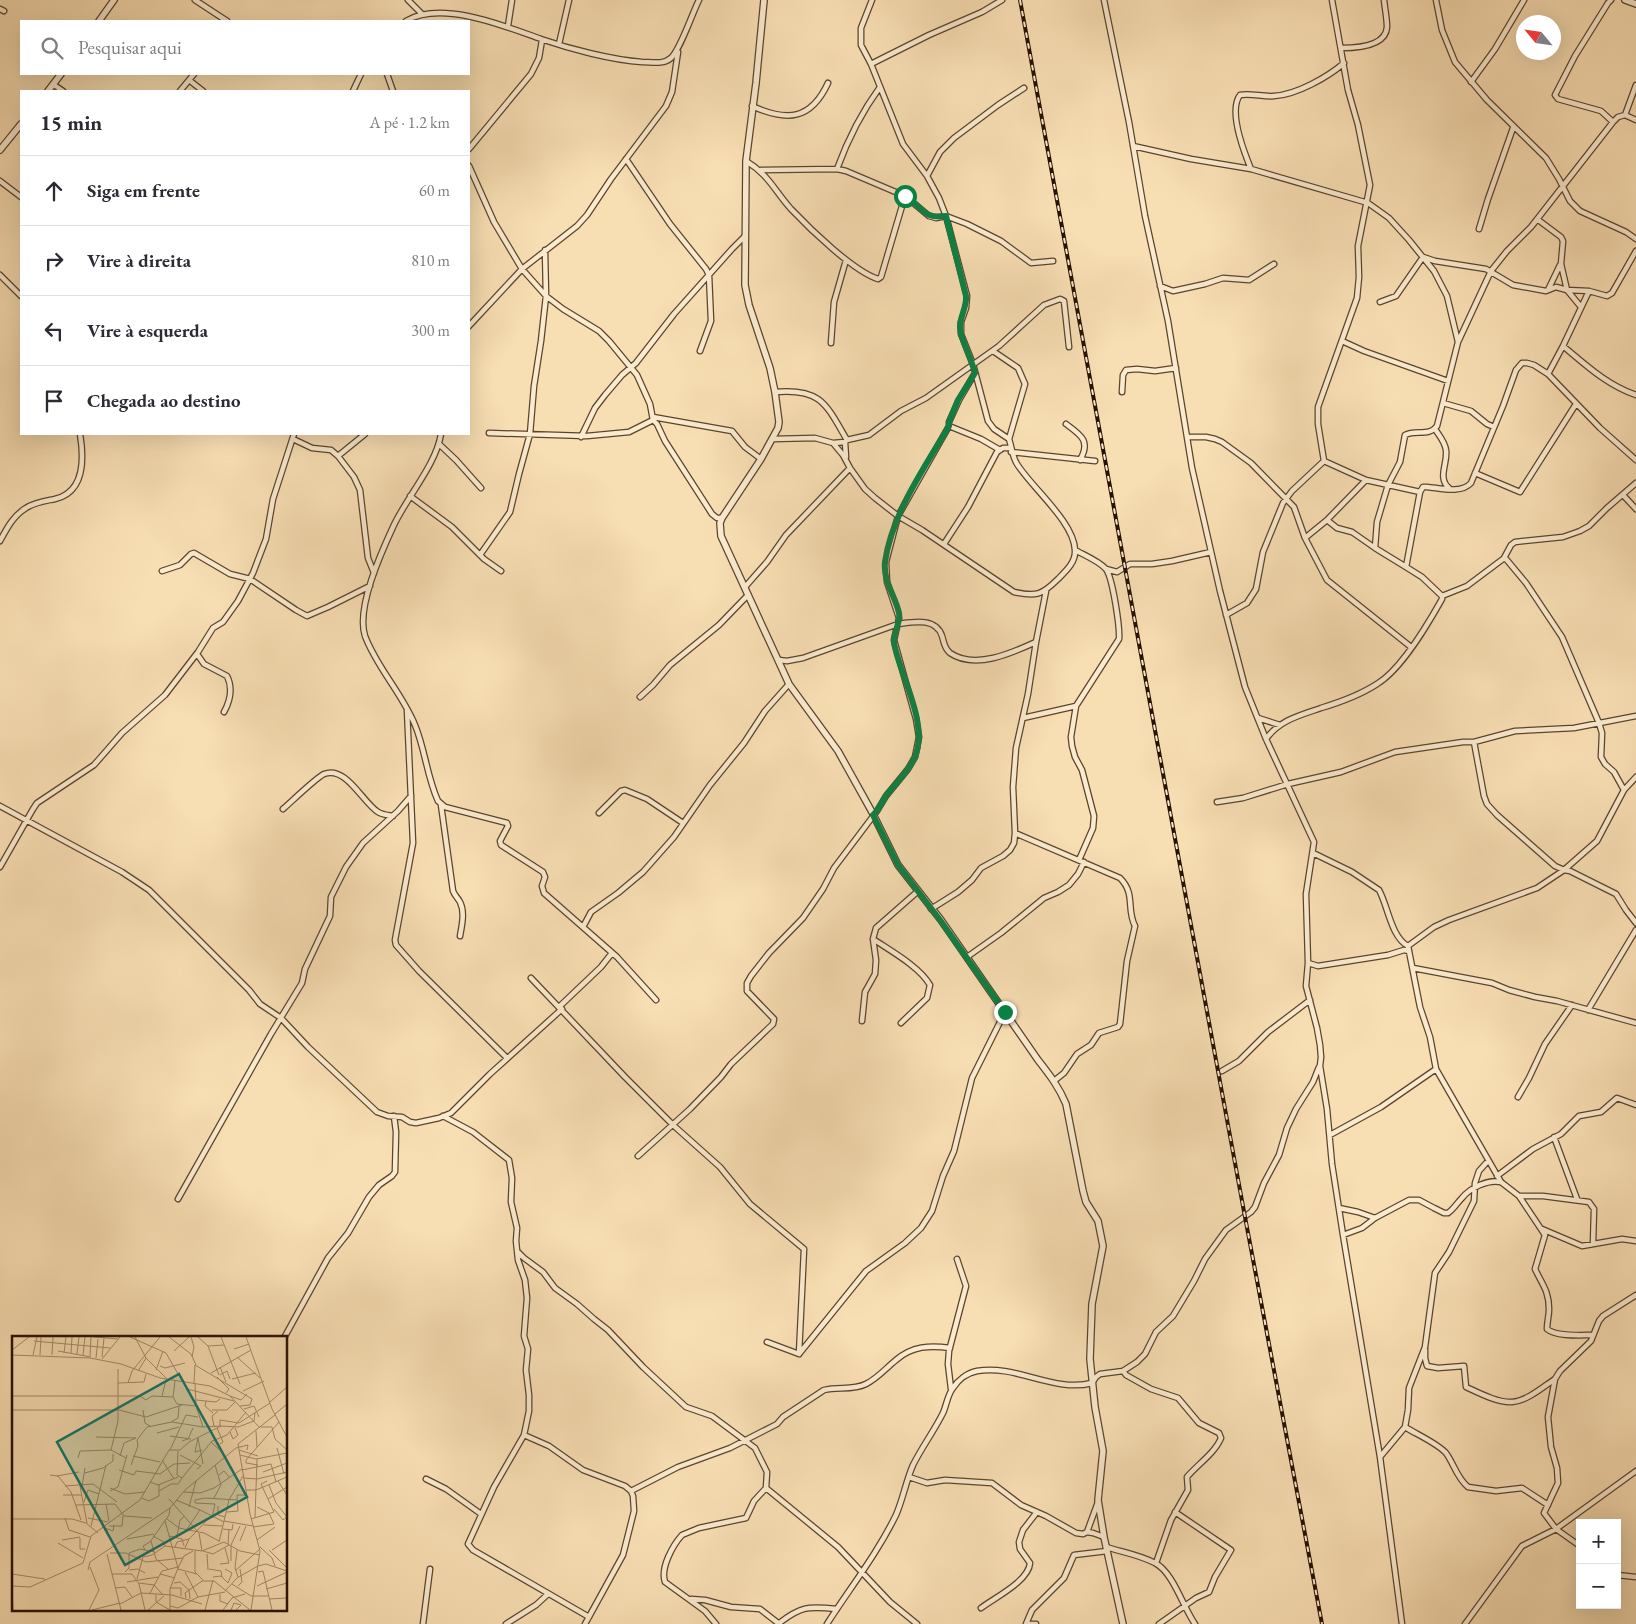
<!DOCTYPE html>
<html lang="pt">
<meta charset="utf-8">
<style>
:root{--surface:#fff;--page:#f2f2f3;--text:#2b2b33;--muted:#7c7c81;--line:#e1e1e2}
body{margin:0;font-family:"EB Garamond",serif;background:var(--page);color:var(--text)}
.controls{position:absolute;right:15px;bottom:15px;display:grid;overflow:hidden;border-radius:0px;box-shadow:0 5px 20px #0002}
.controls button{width:45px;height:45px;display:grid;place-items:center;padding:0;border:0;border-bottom:1px solid var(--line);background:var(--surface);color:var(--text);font:25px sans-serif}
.compass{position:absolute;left:1516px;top:15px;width:45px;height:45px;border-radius:50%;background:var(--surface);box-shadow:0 5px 20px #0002;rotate:299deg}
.stop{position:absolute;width:15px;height:15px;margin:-11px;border:4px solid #0b8043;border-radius:50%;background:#fff}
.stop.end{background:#0b8043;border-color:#fff;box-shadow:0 1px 5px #0008}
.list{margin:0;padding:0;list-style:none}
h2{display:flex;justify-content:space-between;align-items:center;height:65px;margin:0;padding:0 20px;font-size:21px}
h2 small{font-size:16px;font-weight:400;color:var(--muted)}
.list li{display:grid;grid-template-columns:32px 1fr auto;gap:15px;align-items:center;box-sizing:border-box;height:70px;padding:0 20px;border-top:1px solid var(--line)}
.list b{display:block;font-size:19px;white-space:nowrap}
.list em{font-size:16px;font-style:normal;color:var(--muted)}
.icon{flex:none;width:28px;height:28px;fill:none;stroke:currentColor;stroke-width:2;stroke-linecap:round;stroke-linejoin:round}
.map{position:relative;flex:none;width:1636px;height:1624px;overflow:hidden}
.search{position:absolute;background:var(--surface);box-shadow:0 5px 20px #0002;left:20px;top:20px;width:450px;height:55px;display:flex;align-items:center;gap:12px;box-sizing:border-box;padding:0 18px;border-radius:0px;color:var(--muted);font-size:19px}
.panel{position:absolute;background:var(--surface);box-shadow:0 5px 20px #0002;left:20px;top:90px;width:450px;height:345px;border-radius:0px}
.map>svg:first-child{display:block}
</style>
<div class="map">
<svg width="1636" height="1624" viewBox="0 0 1636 1624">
<rect width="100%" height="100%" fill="#f8deb3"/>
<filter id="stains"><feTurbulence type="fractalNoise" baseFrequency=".004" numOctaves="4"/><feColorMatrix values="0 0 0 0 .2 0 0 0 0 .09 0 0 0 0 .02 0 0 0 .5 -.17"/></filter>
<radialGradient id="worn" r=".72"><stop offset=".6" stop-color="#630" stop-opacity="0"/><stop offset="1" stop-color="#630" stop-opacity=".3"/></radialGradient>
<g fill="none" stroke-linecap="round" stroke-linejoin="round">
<g stroke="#5b442d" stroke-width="7">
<path id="minor" d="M195,0L227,21
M408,0L421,13
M1104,0L1129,122L1145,216L1168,321L1192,468L1220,591L1245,687L1266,739L1314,842L1306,894L1308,963L1306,986L1317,1028L1320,1045L1321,1057L1320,1066L1327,1109L1332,1164L1343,1235L1380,1457L1402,1624
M1436,0L1442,30L1455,62L1487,100L1546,158L1559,179L1570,201L1580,211L1626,232L1636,239
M1611,0L1608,3L1575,56L1555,95L1558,99L1594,109L1601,111L1613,122
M0,9L4,11
M406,21C442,0 504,26 541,39C570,49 612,60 642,62C652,62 663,65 671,58C680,50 692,14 699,0
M508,26L512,0
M559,44L569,0
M1341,48C1354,48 1386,47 1387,27C1387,19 1385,9 1384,0
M871,64L929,35L982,12L1002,0
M387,74L393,91
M189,80L203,91
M1471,82L1495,49L1524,0
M54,85L63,91
M180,91L194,74
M353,91L361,74
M752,106C787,122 811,120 828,83
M1625,115L1636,85
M1133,146L1191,159L1251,169L1368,203L1389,218L1409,240L1434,271L1447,296L1458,342
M469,149L531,74L539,58L542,40
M626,159L670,224L706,269L709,275L711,321L700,351
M746,161C769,175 774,190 791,209C809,228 853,271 878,279L881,277L905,196
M469,166L494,222L522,269L546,296L563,309L599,331L609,341L637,375L650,404L653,420L657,424L665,441L712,514L717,518H722
M837,169C848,139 861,113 880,87
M1251,169C1244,152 1228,111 1240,95C1251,93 1263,97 1274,96C1296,95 1328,77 1344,63
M761,170L837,169L846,171L905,196L929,216L936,218L946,216L967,224L1001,241L1031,263L1053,261
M927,176L940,152L954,138L998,105L1024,88
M0,181L21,197
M1537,219L1561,237L1563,241L1561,264L1567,290L1581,307
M1479,229L1488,199L1513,128
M0,275L21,296
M1160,286L1173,291L1205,284L1223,278L1249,280L1274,264
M1548,290L1560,265
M1380,302L1396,296L1423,257L1435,261L1486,269L1513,285L1546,291L1556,287L1567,290L1589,291
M469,326L522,269L577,226L587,215L611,179L666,106L672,92L678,52
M1342,341L1364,351L1448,381
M831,343L834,302L846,260
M1563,346C1587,366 1607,385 1636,395
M993,351L1018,368L1025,384L1009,439
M1548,374L1563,346L1589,291L1607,296L1612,293L1636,251
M775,392C821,388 826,404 847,440
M1122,392L1123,375L1126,370L1137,369L1155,371L1176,368
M1443,403L1471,411L1487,424L1494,427
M653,417L732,431L745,447L761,459
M1066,424C1081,435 1091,441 1080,460
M949,426L981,439L1000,450
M1435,429C1439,435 1445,442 1446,450C1448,463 1437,478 1449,488
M489,433L587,436L629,432L653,420
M441,434C436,465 406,498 393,527C381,553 356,608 365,636C377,668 402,693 415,725C425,749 427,777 438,801L445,807L507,823L508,826L500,841L501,845L543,872L545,877L542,886L544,893L617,957L656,1000
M581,437L595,408L605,395L622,375L636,363L674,314L732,249L745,236
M1187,437H1206L1215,439L1222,442L1251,463L1294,507L1305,538L1327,580L1411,647
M293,439L312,448L331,450L338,456L354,477L360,490L368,558L374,573
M772,439L815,438L833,443L843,455L850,468L865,489L875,498L898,516L922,530L1014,592C1036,597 1042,595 1058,579C1066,571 1076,562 1075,550C1074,522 1032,488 1017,464C1012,456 1012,448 1009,439L994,429L988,421L973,364L961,334V322L966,308L967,296L946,216L939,198L927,176L903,144L871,64L861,45V28L872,0
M845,442L846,457
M833,443L845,442L847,440L869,435L901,411L926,398L999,346L1044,305L1060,299L1064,301L1069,347
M439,444L456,460L481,488
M1011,452L1095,461
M338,456L365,434
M1324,461L1366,480
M1475,473L1520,492L1576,404
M1623,495L1636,509
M410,496L452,527L484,559L501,571
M1327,520L1337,528L1352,532L1375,548
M1305,538L1327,520L1366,480L1420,492
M0,541C7,528 13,516 26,508C35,502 45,501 55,499C85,492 84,458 80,434
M944,544L968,507L997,452L1003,448H1010
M1075,550C1084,555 1099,561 1106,569C1113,579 1120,628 1119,639L1076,706L1071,737L1072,746L1075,757L1082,770L1094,816L1093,828L1079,860
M480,555L510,512L519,474L530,434L534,386L541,341L546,296L545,250
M1504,558L1511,545L1515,542L1563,537L1580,531L1589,526L1607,508L1636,483
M1406,567L1375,548L1377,522L1388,485L1400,462L1405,435C1415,429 1429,437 1437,426L1458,342L1491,271L1507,251L1531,227L1613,122L1618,117L1625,115L1636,120
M1106,569L1117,572L1130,564H1152L1172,561L1211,552
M162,571L180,565L191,554L194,553L230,574L250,579L296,610L307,616L328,607L370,586
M745,587L767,562L786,535L850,468
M1442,596L1422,577L1406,567L1420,492L1423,487H1427C1440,488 1461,494 1471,483L1503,406L1516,370L1522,363H1527L1534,365L1548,374L1600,428L1636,460
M1442,596L1467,586L1503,559H1506L1526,583L1562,637L1599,723L1602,733L1601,757L1605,764L1614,772L1624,790
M1226,615L1247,603L1256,589L1263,552L1283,503L1292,491L1324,461L1318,424V407L1357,298L1359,277L1358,246L1370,185L1358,125L1348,90L1332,0
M197,654L204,664L227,676C233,688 230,701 224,712
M779,660L787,661L803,658L898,624C913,622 936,617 942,636C944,642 944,648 950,653C975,670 1012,653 1036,642
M640,697L653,685L670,665L719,625L748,595
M407,710L413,843L395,940L396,945L419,971L507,1058
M1023,718L1076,706
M1258,718L1280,725
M1266,739C1279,720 1301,715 1321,708C1341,702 1360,695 1377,684C1402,669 1428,624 1442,599V596
M1474,742L1484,796L1487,804L1497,815L1555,866L1564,870L1570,871L1616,894L1626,910L1636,923
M1217,802L1243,798L1288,784L1341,772L1395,752L1463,742H1474L1515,731L1574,728L1636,716
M441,805L453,891C455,896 458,898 460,902C465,912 462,925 460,936
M0,806L122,872L149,890L249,990L260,1004L281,1018L308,1047L377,1112L388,1116L402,1117L410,1122L416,1123L439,1118L451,1113L490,1074L562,1009
M283,809C291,802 317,777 324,774C346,765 363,803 378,812C383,815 387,815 393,816
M599,813L621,791L625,790L647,799L683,823
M1015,833L1120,878C1136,894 1126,909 1135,926L1127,961L1120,1024L1118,1027L1099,1033L1091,1045L1077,1054L1064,1073L1054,1081
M1313,853L1352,872L1379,890C1388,906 1391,937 1408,946L1420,1007L1430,1037L1436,1069L1501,1182L1519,1196L1545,1235L1535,1269C1542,1284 1549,1291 1549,1309C1549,1316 1547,1322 1547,1329C1556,1337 1582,1335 1593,1335
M0,867L33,809L37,803L94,765L122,733L165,695L198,652L213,628L223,622L238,601L253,573L266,539L273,499L294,434
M931,909L958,892L972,880L981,868L1003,856L1010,850L1014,843L1015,833L1013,787L1016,748L1028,694L1036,642L1046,591
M583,927L591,912L618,893L643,872L674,837L710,785L744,743L765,711L789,684
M873,939C891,951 920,967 930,985L927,998L901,1023
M1408,946L1434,927L1449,920L1537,888L1564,870L1597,841L1624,790L1636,777
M967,957L1001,933L1044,898L1058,892L1069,885L1078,874L1084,862
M1308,963L1318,966L1388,955L1404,950L1409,951
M1413,968L1492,983L1509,990L1535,997L1557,1001L1636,1023
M531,978L625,1077L673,1125L720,1167L750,1204L804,1249L799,1354
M560,1006L601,967L612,953
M1588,1010L1636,930
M862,1021L865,992L875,974L876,960L873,939L876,928L917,892
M1222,1071L1239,1061L1268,1032L1310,1000
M1518,1097L1529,1078L1545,1044L1572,1005
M443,1116L473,1132L509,1160L512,1178L511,1202L517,1228L516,1241L518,1260L525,1280L527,1298L524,1336L528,1349L526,1370L529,1395V1411L524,1435L494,1487L468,1544L473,1550L589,1617
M1330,1135L1381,1107L1436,1069
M1554,1137L1577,1199
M638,1156L690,1109L721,1077L731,1064L773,1024L774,1019L747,991V983L751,976L769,953L803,918L823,889L834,868L877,811L886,796L908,769L915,757L919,737L916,719L894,640L899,618L887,582L886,562L898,516L949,426V422L959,400L975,373
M1497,1176L1533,1149L1561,1134L1579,1116L1601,1112L1617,1098L1636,1105
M1519,1196H1543L1589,1202L1594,1209L1593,1244
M178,1199L271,1034L302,983L305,969L330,916L331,897L346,867L363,843L398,811L411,796
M1339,1208L1358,1212L1375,1218
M1542,1229L1582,1246L1622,1239L1636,1241
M1343,1235L1362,1228L1375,1218L1409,1200H1419L1434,1208L1444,1213H1448C1454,1209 1457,1203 1462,1198C1470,1188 1488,1179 1501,1182
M518,1252L524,1258L543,1272L555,1288L577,1304L594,1319L608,1330L643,1367L686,1407L712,1416L755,1448L767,1472L766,1488L838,1547L890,1602L917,1624
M284,1338L328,1258L348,1233L369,1197L379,1185L392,1176L395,1172L396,1132L394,1116
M767,1342L799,1354L866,1271L905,1243L921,1228L932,1211L943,1176L954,1151L972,1078L1005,1012
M1425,1349V1358L1427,1366L1438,1368L1464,1366L1466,1387C1479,1393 1498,1403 1512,1402C1527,1401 1543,1387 1555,1379
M1123,1371L1126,1375L1151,1389L1178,1398L1199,1423L1219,1433L1221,1438C1215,1453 1197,1465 1187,1477L1188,1490L1171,1520L1156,1563
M951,1389L948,1364L949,1351L966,1286L957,1259
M1405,1427C1416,1434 1437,1443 1446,1453C1454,1464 1457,1478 1468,1487L1496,1491L1522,1488L1548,1505
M524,1435L549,1446L583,1470L625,1486L631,1491L633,1496L634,1511L623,1555L585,1624
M1380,1457L1405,1427L1408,1410L1409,1388L1425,1347L1435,1273L1449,1252L1474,1201L1475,1183L1479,1171L1488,1161
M909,1477L927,1483L945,1480L992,1483L1021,1505L1046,1516L1076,1533L1083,1534L1087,1532L1093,1533L1104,1537
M426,1479L446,1489L481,1514
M631,1491L678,1467L730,1448L777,1424L783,1417L824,1390C838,1386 852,1391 866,1384C878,1378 885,1369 896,1360C912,1346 930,1345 950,1348
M1087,1532L1098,1502
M1580,1546L1556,1529L1544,1513L1558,1483L1557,1468L1551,1447L1548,1417L1555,1379L1560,1371L1591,1341L1599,1321L1603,1316L1636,1295
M1106,1547C1122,1552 1140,1555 1155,1563C1173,1572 1183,1607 1195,1624
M1617,1575L1636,1577
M691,1599L705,1600L731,1607L760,1609L778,1623
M981,1608C994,1598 1029,1581 1030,1563L1020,1549L1019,1542L1023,1530L1037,1512
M423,1624L430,1569
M506,1624L536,1605L548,1594
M716,1624L705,1611L665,1582C660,1568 673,1545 682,1535L699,1528L746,1518L754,1501L766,1488
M778,1624C801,1606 808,1606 837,1609
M827,1624C850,1588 877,1554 896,1515C903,1499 906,1481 913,1465C922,1447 934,1431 943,1413C947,1404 947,1396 953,1388C958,1380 967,1373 977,1371C1016,1364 1054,1393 1092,1383L1096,1377L1100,1374L1123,1371L1137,1362L1145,1354L1156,1332L1173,1316L1194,1281L1205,1259L1226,1230L1251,1212L1255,1207L1264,1183L1279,1155L1287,1128L1296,1109L1313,1082L1319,1067
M1026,1624L1032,1610L1064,1578L1074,1555L1107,1551
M1027,1624H1036
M1159,1624L1196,1598L1209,1592L1215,1577L1231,1550L1175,1512
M1465,1624L1522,1546L1556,1529L1636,1471"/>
</g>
<g stroke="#5b442d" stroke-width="8">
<path id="tertiary" d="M764,0L756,83L746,161L745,285L749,305L770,368L775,392L779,422L778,428L761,459L722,518L720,523L721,536L789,684L838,751L872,812L898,865L941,920L1038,1060C1049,1074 1059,1087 1066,1104L1083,1191L1086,1202L1098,1221L1103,1246L1092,1304L1090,1359L1095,1407L1103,1451L1098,1500L1104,1537L1123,1624
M1625,0L1636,4
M99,21L114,0
M48,91L61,74
M0,150L21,124"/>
</g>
<use href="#minor" stroke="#faeace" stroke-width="4.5"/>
<use href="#tertiary" stroke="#faeace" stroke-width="5.5"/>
<g stroke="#271100" stroke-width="4">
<path id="rail" d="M1020,0L1245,1217L1322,1624"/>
</g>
<use href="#rail" stroke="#faeace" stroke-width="2" stroke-dasharray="5.5" stroke-linecap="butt"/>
</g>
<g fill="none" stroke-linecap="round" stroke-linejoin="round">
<path stroke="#0b8043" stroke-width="6" d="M905,196C924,207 921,219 946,216L966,296C967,307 960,316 960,327C960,338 972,360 975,373L958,400L949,422V426C925,467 892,513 885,562C883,582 895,595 899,613C901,623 893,632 894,643C900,676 929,723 915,757C909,771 897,782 888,793C882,800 880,809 873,815L898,865L940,920L1005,1012"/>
</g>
<g transform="translate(12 1336)">
<rect width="275" height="275" fill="#f8deb3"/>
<path fill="none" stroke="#a48c6b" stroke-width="1" d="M82,1L106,3M118,1L154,17L166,38M123,1L134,22L155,43M157,1L179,18L184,29M179,1L182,11L180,21M186,1L196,10L207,39M209,1L228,48M234,1L260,73L275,101M22,5L98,12M196,10L212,9M222,13L237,8M0,14L17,1M46,15L79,21M162,15L177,1M52,17L54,1M59,17L60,1M65,18L67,1M0,19L78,22L109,28L148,42L198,50L218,60L248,92M21,19L25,1M28,19L29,1M40,19L41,1M71,19L73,1M78,20L79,1M90,21L92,2M225,21L248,42M84,22L86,3M90,23L108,1M183,29L240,63L238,69L228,70M148,30L153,32L173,27M208,31L214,46M144,34L151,15M126,35L134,22M199,37L239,14M208,39L215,35L218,43M205,41L217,53L214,57M220,43L244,37M163,45L161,61L165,68L184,70L191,91L209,90M106,47L132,46L134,38M116,47L120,35L148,1M182,47L183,29M183,48L184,70M175,53L222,65M231,55L252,45M0,60H128L134,64L140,60L161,61M150,60L154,44M218,60L229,64L235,58M184,64L204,66L208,63M194,65L193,70L201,77M258,66L275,51M232,73L242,70L247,81M0,74H107L134,81L170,69M131,74L133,87L138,90M200,74H215L223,66M263,78L275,68M159,86L166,82L167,70M202,90L200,80L206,75M208,90V84L227,87L258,67M249,91H260L263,103L275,114M205,92L211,106L208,108M244,95L245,111M218,96L221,103L226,99L223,92M145,97L167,91M158,100L179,103M84,101L124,102M186,102L191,128M186,102L183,116L190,114M170,105L176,103L181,92M199,106L212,118M265,112L272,138M99,114L106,85V33M99,114L114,122M158,114L174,79L186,81M227,114L246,120M166,115L165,139L170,142L200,105L215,99L234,76M168,119L189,130L185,133M228,119L244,123L275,117M108,120L112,107L124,102M121,120L148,126M66,122L68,115L99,114M150,124L162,143M119,129L126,110L125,104L135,91L160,86L191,91M246,129L234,127V124L267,86M107,134L122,139L124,135L148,138L162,128L178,127M230,134L259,128L264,146M251,136L275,127M73,137L91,132L101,125V118M38,139L46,140L59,156L69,184M207,139L212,135L218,142M45,140L67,136M232,142L245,143L275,136M266,145L275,159M138,146L146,149L166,141M81,148L105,166M257,149L264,167L275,181M53,150L81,148M68,150L75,187M70,150L73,132M98,152L113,158L133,156M234,154H244L275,141M98,155L106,151L115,119M147,155L159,148H166L170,142M172,156L188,157L202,152L230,133M51,159H70M130,162L137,165L147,160V149M202,162L209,149L203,129M157,163L186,196M256,163L275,151M164,164L188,174L175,193M72,166L76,154L87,158M183,167V164L193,162L225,164M183,167L203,168L200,182M94,168L97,185M64,169L103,168L112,180L140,182M206,170V179L213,181M177,171L184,145M262,173L271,184L275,181M188,174L212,186M215,176L226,175L225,159H235M53,182L57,194L78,201M76,182L96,186M243,182L245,123M0,183H60L74,187L86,197M155,183L167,192L192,197L207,205M239,183L262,176L249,148L255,145M153,185L166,232M212,185L241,190M192,189L210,190M79,190L94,129M97,190H110L111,180M90,191L101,195L102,189M241,191L262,188L257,177L245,171M211,193L220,194L221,188M187,197L190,215M141,200L152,206L153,210M157,200L170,203L172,210M165,200L168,184L173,180M68,202V213H73M115,203L142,198M50,204L68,201M245,204L263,191M139,205L144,223L156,233M228,205L234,190M207,206L217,164L231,140M46,207L71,222M216,208L217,193M163,211L165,206L177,203M248,211L260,222L263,230M173,212L177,203L198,181M133,214L131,210L138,206L157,179L158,172M225,214L223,232L226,241M257,214L275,232M260,214L275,204M183,215V236L191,244M191,215L201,218L217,209M98,217H114L134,226L171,222M95,218L109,274M195,218L196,234M219,225V209L228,190M208,228L217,227L213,212M166,233L185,238M197,233L209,235L210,241M213,233L220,237L216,247M76,234L78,226L158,172L173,154L224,112L236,109L235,114M117,234L126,233L133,237M224,234L248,213M113,236L117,232V217L128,213L143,216M173,236L186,261M246,236L251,235L260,274M0,238L33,243M100,238H120L127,248L133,274M148,238L163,242M201,241L209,240L216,247M125,243L131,221L140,219L153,210L190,215L212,206L228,215L248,219M115,246L146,241M127,247L142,249L151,259M162,247L168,246L177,254L178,263M220,248L239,260H256M0,250L18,251L71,227L79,200L128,164L157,114H168L177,106L209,90L226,91L242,85L243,76M226,250L230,246L228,233M245,250L275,236M103,252L113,251L120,261M158,252H169V260M0,253L1,274M254,253L275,247M213,255L225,242L246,230L254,228L275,235M138,257L150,235L166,231M208,258V265L216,268M144,259V266L158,274M174,262L173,257L190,245H202L238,274M257,263L275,262M108,268L129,257L160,259L190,268M158,270L166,272L186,261L213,256M77,274L87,254L78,231M80,274L108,267M136,274L152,260M158,274V253L166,232L172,220L181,215M193,274L201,244M211,274L220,262L233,258M219,274L222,267L229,269L224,274M239,274L248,215L238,178L226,108L263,79"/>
<path fill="#0f766e" fill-opacity="0.15" stroke="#0f766e" stroke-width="2.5" d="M167,38L235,161L113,229L45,106Z"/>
<rect width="275" height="275" fill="none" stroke="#271100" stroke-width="2.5"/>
</g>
<rect width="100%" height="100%" filter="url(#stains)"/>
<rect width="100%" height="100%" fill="url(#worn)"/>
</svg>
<div class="controls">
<button>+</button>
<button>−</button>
</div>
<svg class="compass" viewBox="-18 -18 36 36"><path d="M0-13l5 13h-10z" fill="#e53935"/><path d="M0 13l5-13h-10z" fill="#7c7c81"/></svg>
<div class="stop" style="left:905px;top:196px"></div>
<div class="stop end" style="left:1005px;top:1012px"></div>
<div class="search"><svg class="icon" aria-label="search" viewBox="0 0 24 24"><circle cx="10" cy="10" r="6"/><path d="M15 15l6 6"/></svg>Pesquisar aqui</div>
<section class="panel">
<h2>15 min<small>A pé · 1.2 km</small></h2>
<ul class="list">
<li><svg class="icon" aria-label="ahead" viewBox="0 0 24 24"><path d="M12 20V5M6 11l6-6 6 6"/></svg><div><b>Siga em frente</b></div><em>60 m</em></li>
<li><svg class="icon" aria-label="right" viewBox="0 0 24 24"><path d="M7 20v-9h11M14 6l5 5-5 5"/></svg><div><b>Vire à direita</b></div><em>810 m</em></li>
<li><svg class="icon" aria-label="left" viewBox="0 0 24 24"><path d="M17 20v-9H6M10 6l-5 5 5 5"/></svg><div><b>Vire à esquerda</b></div><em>300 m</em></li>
<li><svg class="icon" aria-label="arrive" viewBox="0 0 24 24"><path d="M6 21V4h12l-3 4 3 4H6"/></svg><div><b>Chegada ao destino</b></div></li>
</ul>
</section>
</div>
